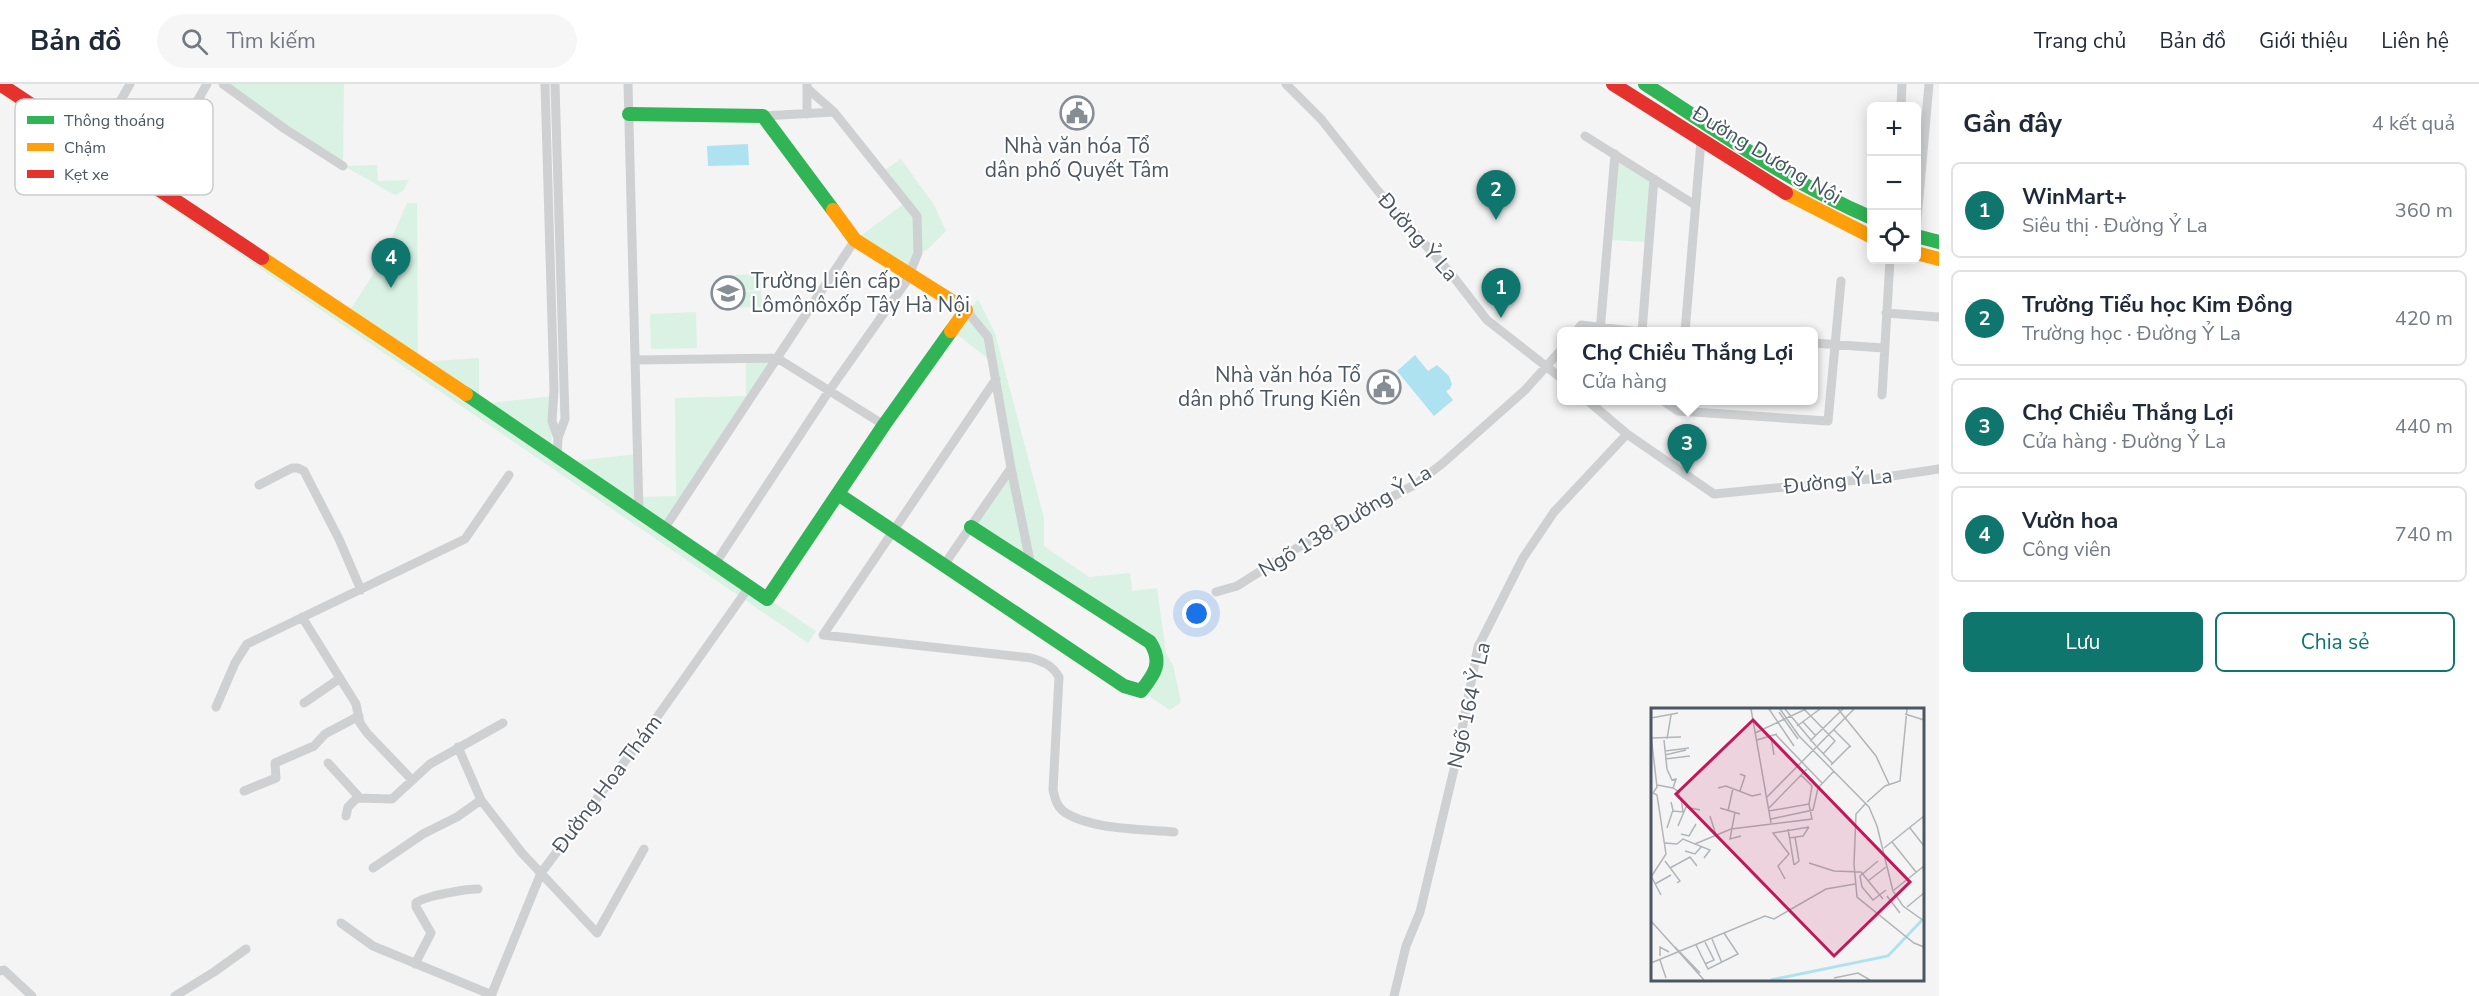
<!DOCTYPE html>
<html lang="vi">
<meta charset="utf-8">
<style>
:root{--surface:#fff;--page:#f6f6f7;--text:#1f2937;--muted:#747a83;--line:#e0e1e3;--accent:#0f766e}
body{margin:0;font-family:"Nunito Sans",sans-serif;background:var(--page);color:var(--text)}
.controls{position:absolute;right:18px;top:18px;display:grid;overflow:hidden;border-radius:9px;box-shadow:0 3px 15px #0003}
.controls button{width:54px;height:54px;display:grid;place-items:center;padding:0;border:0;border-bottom:2px solid var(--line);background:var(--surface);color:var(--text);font:30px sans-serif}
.you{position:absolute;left:1197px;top:530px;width:21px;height:21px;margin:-15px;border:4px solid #fff;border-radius:50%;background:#1a73e8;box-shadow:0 0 0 9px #1a73e833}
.badge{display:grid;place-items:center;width:39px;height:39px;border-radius:50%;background:var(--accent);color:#fff;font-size:20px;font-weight:700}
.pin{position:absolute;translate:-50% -50px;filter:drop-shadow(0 2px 3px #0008)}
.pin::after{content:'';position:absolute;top:32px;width:21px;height:18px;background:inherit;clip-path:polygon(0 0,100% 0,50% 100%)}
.popup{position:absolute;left:1557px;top:243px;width:261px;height:78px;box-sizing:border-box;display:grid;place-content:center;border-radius:9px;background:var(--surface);filter:drop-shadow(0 2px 4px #0005);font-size:20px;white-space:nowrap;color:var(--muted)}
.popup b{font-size:22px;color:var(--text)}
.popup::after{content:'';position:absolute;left:50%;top:100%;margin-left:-12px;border:12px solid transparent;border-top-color:var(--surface)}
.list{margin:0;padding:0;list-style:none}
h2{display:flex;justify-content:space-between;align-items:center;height:78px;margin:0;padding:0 24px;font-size:26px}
h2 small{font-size:20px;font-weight:400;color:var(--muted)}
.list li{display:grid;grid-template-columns:39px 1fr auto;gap:18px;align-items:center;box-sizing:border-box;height:96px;margin:0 12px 12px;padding:0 12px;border:2px solid var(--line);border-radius:9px}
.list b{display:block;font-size:22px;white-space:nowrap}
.list p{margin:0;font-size:20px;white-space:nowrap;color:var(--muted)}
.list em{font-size:20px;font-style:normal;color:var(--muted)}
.actions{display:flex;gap:12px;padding:18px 24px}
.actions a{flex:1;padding:14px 0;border:2px solid var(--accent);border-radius:9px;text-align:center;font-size:21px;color:var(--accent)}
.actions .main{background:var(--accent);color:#fff}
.icon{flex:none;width:33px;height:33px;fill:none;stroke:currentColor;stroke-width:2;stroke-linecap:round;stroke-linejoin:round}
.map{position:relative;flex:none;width:1939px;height:912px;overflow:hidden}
header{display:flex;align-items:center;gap:36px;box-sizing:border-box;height:84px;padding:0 30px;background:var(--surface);border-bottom:2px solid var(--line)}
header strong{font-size:28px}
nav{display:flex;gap:33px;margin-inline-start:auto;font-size:21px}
.search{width:420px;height:54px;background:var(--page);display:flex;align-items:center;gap:15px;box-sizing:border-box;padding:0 21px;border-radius:33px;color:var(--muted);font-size:22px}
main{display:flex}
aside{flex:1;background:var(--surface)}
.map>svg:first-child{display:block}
</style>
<header>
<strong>Bản đồ</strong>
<div class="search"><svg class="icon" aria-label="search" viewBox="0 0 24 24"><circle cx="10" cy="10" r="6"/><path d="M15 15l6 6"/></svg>Tìm kiếm</div>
<nav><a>Trang chủ</a><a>Bản đồ</a><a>Giới thiệu</a><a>Liên hệ</a></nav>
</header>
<main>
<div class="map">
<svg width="1939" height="912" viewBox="0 0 1939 912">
<rect width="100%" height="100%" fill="#f4f4f4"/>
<path fill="#d9f2e3" d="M223,0H344L343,82Z
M0,1L347,231L382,176L407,119H417L418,278L816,547L808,559L239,170V166L238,169L0,10Z
M1615,71L1653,95L1647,158L1608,156Z
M901,75L934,121L946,147L927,166L918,169L917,132L882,88Z
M377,81L378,97L409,96L403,107L395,111L344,82Z
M905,119L916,133L917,169L910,189L855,156Z
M761,190V206L729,207V191Z
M761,207L762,223L729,224V208Z
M978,215L995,249L1044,434V462L1089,493L1130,489L1132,507L1157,504L1166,569L1173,581L1181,618L1170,626L1141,607L1160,566L1033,480L992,278L953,247Z
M696,228L697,264L651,265L650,230Z
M479,274V320L418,278Z
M746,275H776L664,444L640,428L639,413L676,412L675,314L746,312Z
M553,312L551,368L480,320Z
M637,370L638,426L566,378Z
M1010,385L1031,481L972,443Z"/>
<path fill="#aee2f0" d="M748,60L749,81L708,82L707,62Z
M1415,271L1428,287L1437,281L1449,292L1452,300L1450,305L1446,307L1453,316L1434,332L1397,287Z"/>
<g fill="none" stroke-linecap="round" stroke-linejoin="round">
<path stroke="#ced0d2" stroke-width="9" d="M223,0L285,45L343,82
M545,0L554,307L552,337L558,354
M555,0L565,335L558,354L557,373
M628,0L639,428
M1286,0L1321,35L1378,107L1452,191L1487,236L1561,294
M1901,22L1902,0
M807,30V4
M763,32L834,28
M1585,52L1695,121
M94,63L130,0
M150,100L207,0
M1916,146L1929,0
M1886,229L1939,233
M1576,248L1581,241L1640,248
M1600,248L1615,70
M1642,248L1654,95
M1685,248L1701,57
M1813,259L1883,264
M635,276L777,274L884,341
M996,295L823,551L1031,574C1044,578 1052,581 1059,593L1053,706C1055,714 1056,721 1063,727C1089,746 1143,745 1174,748
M1882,311L1890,176
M1587,316L1627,350L1714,410L1879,394L1939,385
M1662,316L1678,327L1828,337L1841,197
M1011,384L1031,482
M259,401L292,384H298L304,387L339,455L361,506
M664,445L855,156
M715,480L829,307L906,198L918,169L917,132L834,28L807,4V0
M944,481L1011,384L988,253L966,226
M1216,508L1237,502L1297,464L1416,400L1443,379L1525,306L1561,266
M302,533L356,620L360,639L367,649L412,696
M304,619L339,595
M216,623L235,579L247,560L465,455L509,391
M458,663L481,716L522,769L597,849L644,765
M328,679L359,713
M244,707L276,694L275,679L314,662L325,650L359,632
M346,732L348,723L357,714L392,715L430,680L503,639
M373,784L423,750L457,733L481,716
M341,839L373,862L492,911
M415,880L431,849L416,823V819C424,812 466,805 478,805
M0,887L4,886L32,912
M175,912L214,888L246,865
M491,912L541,789L643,653L749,503
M1394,912L1406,862L1420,828L1455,681L1478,563L1523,474L1554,428L1627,350"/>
<path stroke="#30b455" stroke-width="14" d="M1645,0C1719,48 1791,99 1872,134
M629,30L763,32L833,126
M1916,152L1939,158
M466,310L767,515L884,341L951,247
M838,410L1124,602L1141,607C1155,590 1163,578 1150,558L971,443"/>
<path stroke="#ff9f0a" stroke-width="14" d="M1786,109L1872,153
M833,126L855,156L966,226L951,247
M1916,169L1939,175
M262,174L466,310"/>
<path stroke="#e5322d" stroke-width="14" d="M0,0L262,174
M1613,0L1786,109"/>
</g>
<defs>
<g id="civic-ring" transform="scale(1.725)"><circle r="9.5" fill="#fff" stroke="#868d94" stroke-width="1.5"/><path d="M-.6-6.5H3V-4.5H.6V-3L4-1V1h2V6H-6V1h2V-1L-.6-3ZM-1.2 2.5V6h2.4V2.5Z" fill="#868d94"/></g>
<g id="school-ring" transform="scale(1.725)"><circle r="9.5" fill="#fff" stroke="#868d94" stroke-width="1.5"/><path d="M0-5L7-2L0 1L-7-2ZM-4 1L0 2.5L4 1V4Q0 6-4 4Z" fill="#868d94"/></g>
</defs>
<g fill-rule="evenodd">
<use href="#civic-ring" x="1077" y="29"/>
<use href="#school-ring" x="728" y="209"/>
<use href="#civic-ring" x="1384" y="303"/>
</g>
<g text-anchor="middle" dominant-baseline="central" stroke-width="4.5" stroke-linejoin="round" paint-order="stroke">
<g font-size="21" fill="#4a5661" stroke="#fff">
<text x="1077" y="62">Nhà văn hóa Tổ<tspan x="1077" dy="24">dân phố Quyết Tâm</tspan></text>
<text x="751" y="197" text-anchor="start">Trường Liên cấp<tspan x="751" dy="24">Lômônôxốp Tây Hà Nội</tspan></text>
<text x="1361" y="291" text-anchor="end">Nhà văn hóa Tổ<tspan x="1361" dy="24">dân phố Trung Kiên</tspan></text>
</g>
<g font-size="21" fill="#4a5661" stroke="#fff">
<text transform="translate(1767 71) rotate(31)">Đường Dương Nội</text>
<text transform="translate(1418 153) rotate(49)">Đường Ỷ La</text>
<text transform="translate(1838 397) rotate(-6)">Đường Ỷ La</text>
<text transform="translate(1345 437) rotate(-31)">Ngõ 138 Đường Ỷ La</text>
<text transform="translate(1469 621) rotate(-77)">Ngõ 164 Ỷ La</text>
<text transform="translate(607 700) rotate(-53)">Đường Hoa Thám</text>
</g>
</g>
<g transform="translate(1651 624)">
<rect width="273" height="273" fill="#f4f4f4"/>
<path fill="none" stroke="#aee2f0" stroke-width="3" d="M120,272L237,248L272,211"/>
<path fill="none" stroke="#b0b5b9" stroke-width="1.5" d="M100,1L120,115M118,1L143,38M129,1L148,28L218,99L226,118L242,183L252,198L273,213M134,1L165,38M153,1L184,33L172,46M187,1L225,48L238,76M128,4L147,31M254,6L273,12M0,10L27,5M152,14L165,28M146,18L169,1M183,22L200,39M104,25L155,1M0,27L6,79L2,85L6,87L15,146L0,169M125,27L171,75M120,29L123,47M0,30L30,29M16,31L20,7M13,32L16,61L21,72L25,71L22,80M106,32L126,26M159,33L192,1M166,39L182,56M14,43L38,40M14,47L35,42M14,51L39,48M180,57L199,38M6,77L22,80L28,84V91M67,80L75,78L101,88L110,86M89,83L94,68L89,66M116,89L203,1M216,94L234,78L249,73L256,1M215,95L205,106L203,156L206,189L263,235L273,239M69,100L89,106M118,100L156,61M22,103L32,104L30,90M77,103L82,80M118,103L158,96M84,104L79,131L90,128M59,108L65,127M120,111L162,102L167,80L183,63M27,118L35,99L49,102M16,120L22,102L20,94M259,120L273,138M137,121L143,157M30,126L38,128L45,116M138,130L152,128L158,119M241,134L265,164M14,135L26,136L32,131L59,142L53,150M44,136L80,121L161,111L158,96L161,78L150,67M233,140L273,108M34,143L44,146L50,139M14,153L29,173L26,175M227,153L209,168L211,179L222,192L235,182M158,155L183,163L210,164L232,191M143,157L148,153L144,129M19,160L39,149L46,158M0,168L10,187M134,171L127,158L138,146L122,125L158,119M217,173L235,159M4,176L20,167M243,182L273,158M236,188L249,205M256,199L273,185M0,213L53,272M61,231L71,255M54,234L63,252L54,256M45,237L57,261L87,246L73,225M24,239L49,265M9,248V239L18,244M9,252L15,270M0,255L114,208L123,211L175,181L204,176M183,270L207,265L219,272"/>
<path fill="#c2185b" fill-opacity="0.15" stroke="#c2185b" stroke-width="3" d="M102,12L259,174L183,248L25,86Z"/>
<rect width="273" height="273" fill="none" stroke="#4a5661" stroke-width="3"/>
</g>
<rect x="15" y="15" width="198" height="96" rx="9" fill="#fff" stroke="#c9ccd0" stroke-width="1.5"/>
<rect x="27" y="32" width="27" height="8" fill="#30b455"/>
<rect x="27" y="59" width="27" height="8" fill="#ff9f0a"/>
<rect x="27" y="86" width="27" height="8" fill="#e5322d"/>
<g font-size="16" fill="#4a5661">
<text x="64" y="42">Thông thoáng</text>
<text x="64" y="69">Chậm</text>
<text x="64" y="96">Kẹt xe</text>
</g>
</svg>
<div class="controls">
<button>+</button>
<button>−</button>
<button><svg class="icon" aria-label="locate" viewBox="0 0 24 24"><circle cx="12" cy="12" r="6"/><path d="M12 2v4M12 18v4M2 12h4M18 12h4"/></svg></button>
</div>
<div class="you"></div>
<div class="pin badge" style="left:1501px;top:234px">1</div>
<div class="pin badge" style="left:1496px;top:136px">2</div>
<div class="pin badge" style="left:1687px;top:390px">3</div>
<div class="popup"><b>Chợ Chiều Thắng Lợi</b>Cửa hàng</div>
<div class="pin badge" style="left:391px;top:204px">4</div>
</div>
<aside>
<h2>Gần đây<small>4 kết quả</small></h2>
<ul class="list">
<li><span class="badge">1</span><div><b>WinMart+</b><p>Siêu thị · Đường Ỷ La</p></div><em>360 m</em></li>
<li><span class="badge">2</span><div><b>Trường Tiểu học Kim Đồng</b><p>Trường học · Đường Ỷ La</p></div><em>420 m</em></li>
<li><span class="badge">3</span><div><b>Chợ Chiều Thắng Lợi</b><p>Cửa hàng · Đường Ỷ La</p></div><em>440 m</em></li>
<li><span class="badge">4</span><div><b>Vườn hoa</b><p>Công viên</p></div><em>740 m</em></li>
</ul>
<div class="actions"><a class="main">Lưu</a><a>Chia sẻ</a></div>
</aside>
</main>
